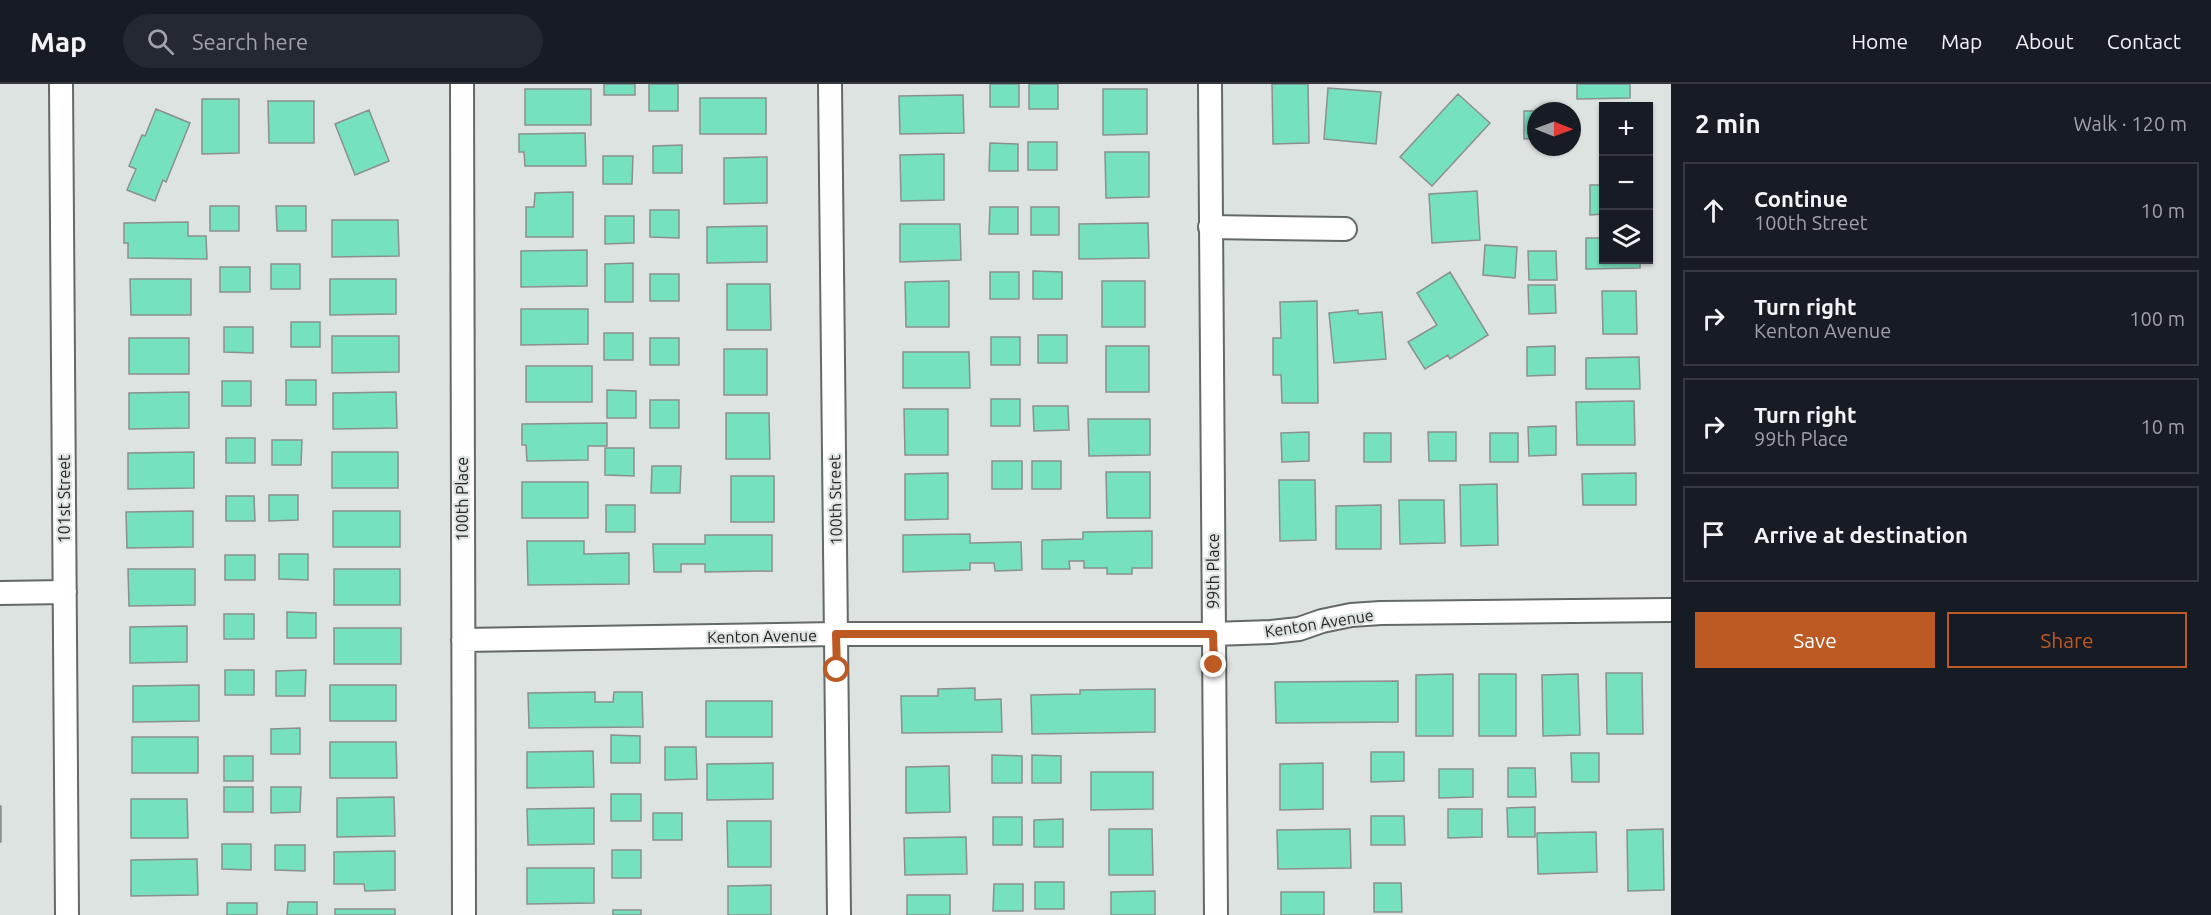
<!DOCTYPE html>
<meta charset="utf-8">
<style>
:root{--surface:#171b24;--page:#242831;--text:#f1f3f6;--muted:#9ea1a6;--line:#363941;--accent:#bd5a24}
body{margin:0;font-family:Ubuntu,sans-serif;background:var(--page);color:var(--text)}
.controls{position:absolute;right:18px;top:18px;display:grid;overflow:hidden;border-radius:0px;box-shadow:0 2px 4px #0004}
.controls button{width:54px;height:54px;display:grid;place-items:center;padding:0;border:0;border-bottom:2px solid var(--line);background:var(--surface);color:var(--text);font:30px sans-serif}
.compass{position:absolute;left:1527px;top:18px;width:54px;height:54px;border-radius:50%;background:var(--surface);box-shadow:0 2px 4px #0004;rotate:91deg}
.stop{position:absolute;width:18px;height:18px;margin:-14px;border:4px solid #bd5a24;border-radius:50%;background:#fff}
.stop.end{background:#bd5a24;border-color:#fff;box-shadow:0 2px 6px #0008}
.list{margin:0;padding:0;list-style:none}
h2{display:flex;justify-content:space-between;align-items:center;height:78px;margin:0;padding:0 24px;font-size:26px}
h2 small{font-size:20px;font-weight:400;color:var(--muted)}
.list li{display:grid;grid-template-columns:39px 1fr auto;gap:18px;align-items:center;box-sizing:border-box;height:96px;margin:0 12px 12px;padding:0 12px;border:2px solid var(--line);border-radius:0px}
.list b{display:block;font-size:22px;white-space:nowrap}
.list p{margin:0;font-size:20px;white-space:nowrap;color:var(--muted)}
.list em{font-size:20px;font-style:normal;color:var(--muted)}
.actions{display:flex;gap:12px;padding:18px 24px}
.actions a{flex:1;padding:14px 0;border:2px solid var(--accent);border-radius:0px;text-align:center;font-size:21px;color:var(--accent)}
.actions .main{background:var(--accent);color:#fff}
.icon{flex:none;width:33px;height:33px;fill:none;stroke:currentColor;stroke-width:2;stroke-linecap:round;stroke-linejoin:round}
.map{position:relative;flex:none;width:1671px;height:831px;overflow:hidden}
header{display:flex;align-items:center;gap:36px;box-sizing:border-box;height:84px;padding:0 30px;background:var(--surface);border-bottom:2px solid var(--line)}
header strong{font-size:28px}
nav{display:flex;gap:33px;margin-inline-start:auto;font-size:21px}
.search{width:420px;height:54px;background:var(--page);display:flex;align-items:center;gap:15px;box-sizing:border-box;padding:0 21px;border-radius:33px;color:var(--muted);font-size:22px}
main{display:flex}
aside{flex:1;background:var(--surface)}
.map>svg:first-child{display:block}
</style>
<header>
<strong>Map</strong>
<div class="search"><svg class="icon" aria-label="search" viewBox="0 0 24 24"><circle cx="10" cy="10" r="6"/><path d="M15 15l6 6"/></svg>Search here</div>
<nav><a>Home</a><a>Map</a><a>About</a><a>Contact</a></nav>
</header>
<main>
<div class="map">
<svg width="1671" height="831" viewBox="0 0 1671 831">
<rect width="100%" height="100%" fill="#dde3e0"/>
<path fill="#75e1bf" stroke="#8b908e" stroke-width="1.5" d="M604,0H635V11H604Z
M649,0H678V27H649Z
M990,0H1019V23H990Z
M1029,0H1058V25H1029Z
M1272,0H1308L1309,59L1273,60Z
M1577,0H1630V14L1577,15Z
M1328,4L1381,8L1376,60L1324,55Z
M525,5H591V41H525Z
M1103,5H1147V50L1103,51Z
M1458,10L1490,39L1432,102L1400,73Z
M963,11L964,49L900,50L899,12Z
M700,14H766V50H700Z
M202,15H239V69L202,70Z
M268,17H314V59H269Z
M156,25L190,39L166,98L163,96L155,117L127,106L136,85L129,82L142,51L145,52Z
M369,26L389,77L355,91L335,40Z
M1524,27H1536V54L1524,55Z
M1600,33H1604V76H1601Z
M585,49L586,82H525L524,68H519V50Z
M1028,58H1057V86H1028Z
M990,59L1018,60V87H989Z
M682,61V89H653V62Z
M1105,68H1149V113L1106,114Z
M944,70V116L901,117L900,71Z
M603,72H633L632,100H603Z
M767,73V119L724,120V74Z
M1590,101H1604V130L1590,131Z
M1477,107L1480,156L1432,159L1429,110Z
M573,108V153H526V123H534L535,109Z
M210,122H239V147H210Z
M276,122H306V147H277Z
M990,123H1018V150H989Z
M1031,123H1059V151H1031Z
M650,126H679V154L650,153Z
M605,132H634V159L605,160Z
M332,136H398L399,172L332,173Z
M188,138V152H206L207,175L128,174V159H124V139Z
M1148,139L1149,174L1079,175V140Z
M900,140H960L961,176L900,178Z
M767,142V178L707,179V143Z
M1586,154H1604V176H1640V184L1586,185Z
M1485,161L1517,163L1515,194L1483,191Z
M587,166V202L521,203V167Z
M1528,167H1556L1557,196H1529Z
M633,179V218H605V180Z
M271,180H300V205H271Z
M220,183H250V208H220Z
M1033,187L1062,188V215H1033Z
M990,188H1019V215H990Z
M1450,188L1488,251L1450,275L1448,271L1425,285L1408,258L1437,241L1417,209Z
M650,190H679V217H650Z
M130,195H191V231H131Z
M330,195H396V230L330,231Z
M949,197V243H906L905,198Z
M1102,197H1145V243H1102Z
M727,200H770L771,246H727Z
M1528,201H1555L1556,229L1529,230Z
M1602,207H1636L1637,250H1603Z
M1317,217L1318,319H1282L1281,291H1273V254H1281L1280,218Z
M521,225H588V260L521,261Z
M1358,226V230L1382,228L1386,275L1334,279L1329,229Z
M291,238H320V263H291Z
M224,243H253V269L224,268Z
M604,249H633V276H604Z
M1038,251H1067V279H1038Z
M332,252H399V288L332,289Z
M991,253H1020V281H991Z
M129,254H189V290H129Z
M650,254H679V281H650Z
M1106,262H1149V308H1106Z
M1555,262V291L1527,292V263Z
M724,265H767V311H724Z
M903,268H969L970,304H903Z
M1639,273L1640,305H1586V274Z
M526,282H592V318H526Z
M286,296H316V321H286Z
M222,297H251V322H222Z
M607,306L636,307V334H607Z
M189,308V344L129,345V309Z
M396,308L397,344L333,345V309Z
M991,315H1020V342H991Z
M650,316H679V344H650Z
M1634,317L1635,361H1577L1576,318Z
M1033,322H1068L1069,346L1034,347Z
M904,325H948V371H905Z
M726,329H769L770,375H726Z
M1088,335H1150V371L1089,372Z
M607,339V362H588V376L527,377L526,361H522V340Z
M1556,342V371L1529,372L1528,343Z
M1309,348V377L1282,378L1281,349Z
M1428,348H1456V377H1429Z
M1364,349H1391V378H1364Z
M1490,349H1518V378H1490Z
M226,354H255V379H226Z
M272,356H302L301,381H272Z
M605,364H634V392L605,391Z
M194,368V404L128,405V369Z
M332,368H398V404H332Z
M992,377H1022V405H992Z
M1032,377H1061V405H1032Z
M652,382H681L680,409H651Z
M1106,388H1150V434H1107Z
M948,389V435L905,436V390Z
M1636,389V421H1583L1582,390Z
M731,392H774V438H731Z
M1279,396H1315L1316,456L1280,457Z
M522,398H588V434H522Z
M1497,400L1498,461L1461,462L1460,401Z
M269,411H298V436L269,437Z
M226,412H254L255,437H226Z
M1399,416H1444L1445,459L1400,460Z
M606,421H635V448H606Z
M1381,421V465H1336V422Z
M193,427V463L127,464L126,428Z
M333,427H400V463H333Z
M1152,447V484H1132V490H1107V484H1084V477H1069L1070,485H1042V456L1083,455V448Z
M970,450V459L1021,458L1022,486L995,487L994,479H970V486L903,488V451Z
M705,451H772V487L705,488V480H681V488H654L653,460H705Z
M527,457H584V470L629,469V500L528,501Z
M279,470H308V496L279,495Z
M225,471H255V496H225Z
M128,485H195V521L129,522Z
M334,485H400V521H334Z
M287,528L316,529V554H287Z
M224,530H254V555H224Z
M187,542V578L130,579V543Z
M334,544H401V580H334Z
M225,586H254V611H225Z
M306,586L305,612H276V587Z
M1606,589H1642L1643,650H1607Z
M1453,590V652H1416V591Z
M1479,590H1516V652H1479Z
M1578,590L1580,651L1543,652L1542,591Z
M1398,597V638L1276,639L1275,598Z
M199,601V637L133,638V602Z
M330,601H396V637H330Z
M975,604V616L1001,615L1002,648L902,649L901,612H938V605Z
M1155,605V648L1032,650L1031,611L1080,610V606Z
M595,608V618H613L614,608H642L643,643L529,644L528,609Z
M706,617H772V653H706Z
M300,644V670H271V645Z
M611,651L640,652V679H611Z
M132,653H198V689H132Z
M330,658H396L397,694H330Z
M665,663H696L697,695L665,696Z
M593,667L594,703L527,704V668Z
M1371,668H1404V697L1371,698Z
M1571,669H1599V698H1572Z
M992,671L1022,672V699H992Z
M1032,671L1061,672V699H1032Z
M224,672H253V697H224Z
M773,679V715L707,716V680Z
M1323,679V725L1280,726V680Z
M949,682L950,728L906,729V683Z
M1508,684H1535L1536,713H1508Z
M1439,685H1473V713L1439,714Z
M1091,688H1153V725L1091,726Z
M224,703H253V728H224Z
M271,703H301L300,728L271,729Z
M611,710H641V737H611Z
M394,713L395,752L337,753V714Z
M131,715H187L188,754H131Z
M0,722H1V758H0Z
M1535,723V753H1508L1507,724Z
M594,724V760L528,761L527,725Z
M1448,725H1482V753L1448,754Z
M653,729H682V756H653Z
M1371,732H1404L1405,761H1371Z
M993,733H1022V761H993Z
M1063,735V763H1034V736Z
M727,737H771V783H728Z
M1109,745H1152L1153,791H1109Z
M1350,745L1351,784L1278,785L1277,746Z
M1663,745L1664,806L1628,807L1627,746Z
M1596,748L1597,788L1538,790L1537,749Z
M966,753L967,790L905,791L904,754Z
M222,760H251V786L222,785Z
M275,761H305V787L275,786Z
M612,766H641V794H612Z
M395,767V806L365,807L364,800H334V768Z
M197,775L198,811L131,812V776Z
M527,784H594V819L527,820Z
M1035,798H1064V825H1035Z
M1374,799H1401L1402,828H1374Z
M994,800H1023V827H993Z
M771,801V831H728V802Z
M1155,807V831H1111V808Z
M1281,808H1324V831H1281Z
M907,811H950V831H907Z
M288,818H317V831H287Z
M227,819H257V831H227Z
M335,825H395V831H335Z
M613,826H641V831H613Z"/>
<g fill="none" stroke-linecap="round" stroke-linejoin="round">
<g stroke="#636966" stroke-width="26">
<path id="street" d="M61,0L67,831
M462,0L464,831
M830,0L839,831
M1210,0L1216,831
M1210,143L1345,145
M0,509L65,508
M463,556L836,550H1213L1271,548L1299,545L1322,537L1351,531L1381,529L1671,526"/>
</g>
<use href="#street" stroke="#fff" stroke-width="22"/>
</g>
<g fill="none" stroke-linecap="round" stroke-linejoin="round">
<path stroke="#bd5a24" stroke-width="8" d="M837,586L836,550H1213L1214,581"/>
</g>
<g text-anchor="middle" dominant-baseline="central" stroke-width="4.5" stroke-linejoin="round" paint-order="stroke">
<g font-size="16" fill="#232524" stroke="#dde3e0">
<text transform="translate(64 415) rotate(-90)">101st Street</text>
<text transform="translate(462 415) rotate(-90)">100th Place</text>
<text transform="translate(835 416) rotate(-91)">100th Street</text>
<text transform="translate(1213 487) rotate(-90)">99th Place</text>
<text transform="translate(1319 539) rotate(-9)">Kenton Avenue</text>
<text transform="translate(762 552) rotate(-1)">Kenton Avenue</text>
</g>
</g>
</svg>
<div class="controls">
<button>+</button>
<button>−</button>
<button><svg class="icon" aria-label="layers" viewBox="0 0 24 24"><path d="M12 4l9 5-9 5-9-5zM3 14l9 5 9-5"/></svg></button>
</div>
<svg class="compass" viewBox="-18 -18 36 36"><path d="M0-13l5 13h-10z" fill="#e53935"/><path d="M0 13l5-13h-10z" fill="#9ea1a6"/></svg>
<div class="stop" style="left:837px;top:586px"></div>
<div class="stop end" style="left:1214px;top:581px"></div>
</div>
<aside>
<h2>2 min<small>Walk · 120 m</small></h2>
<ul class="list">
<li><svg class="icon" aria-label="ahead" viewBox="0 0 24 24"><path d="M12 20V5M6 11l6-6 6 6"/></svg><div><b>Continue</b><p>100th Street</p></div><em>10 m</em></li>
<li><svg class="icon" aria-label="right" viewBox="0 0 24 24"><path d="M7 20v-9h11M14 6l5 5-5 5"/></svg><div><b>Turn right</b><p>Kenton Avenue</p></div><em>100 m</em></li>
<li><svg class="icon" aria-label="right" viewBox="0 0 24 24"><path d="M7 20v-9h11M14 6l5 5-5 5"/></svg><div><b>Turn right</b><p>99th Place</p></div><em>10 m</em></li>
<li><svg class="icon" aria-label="arrive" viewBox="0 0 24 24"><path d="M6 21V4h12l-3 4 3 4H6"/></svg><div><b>Arrive at destination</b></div></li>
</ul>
<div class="actions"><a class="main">Save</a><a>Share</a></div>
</aside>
</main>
